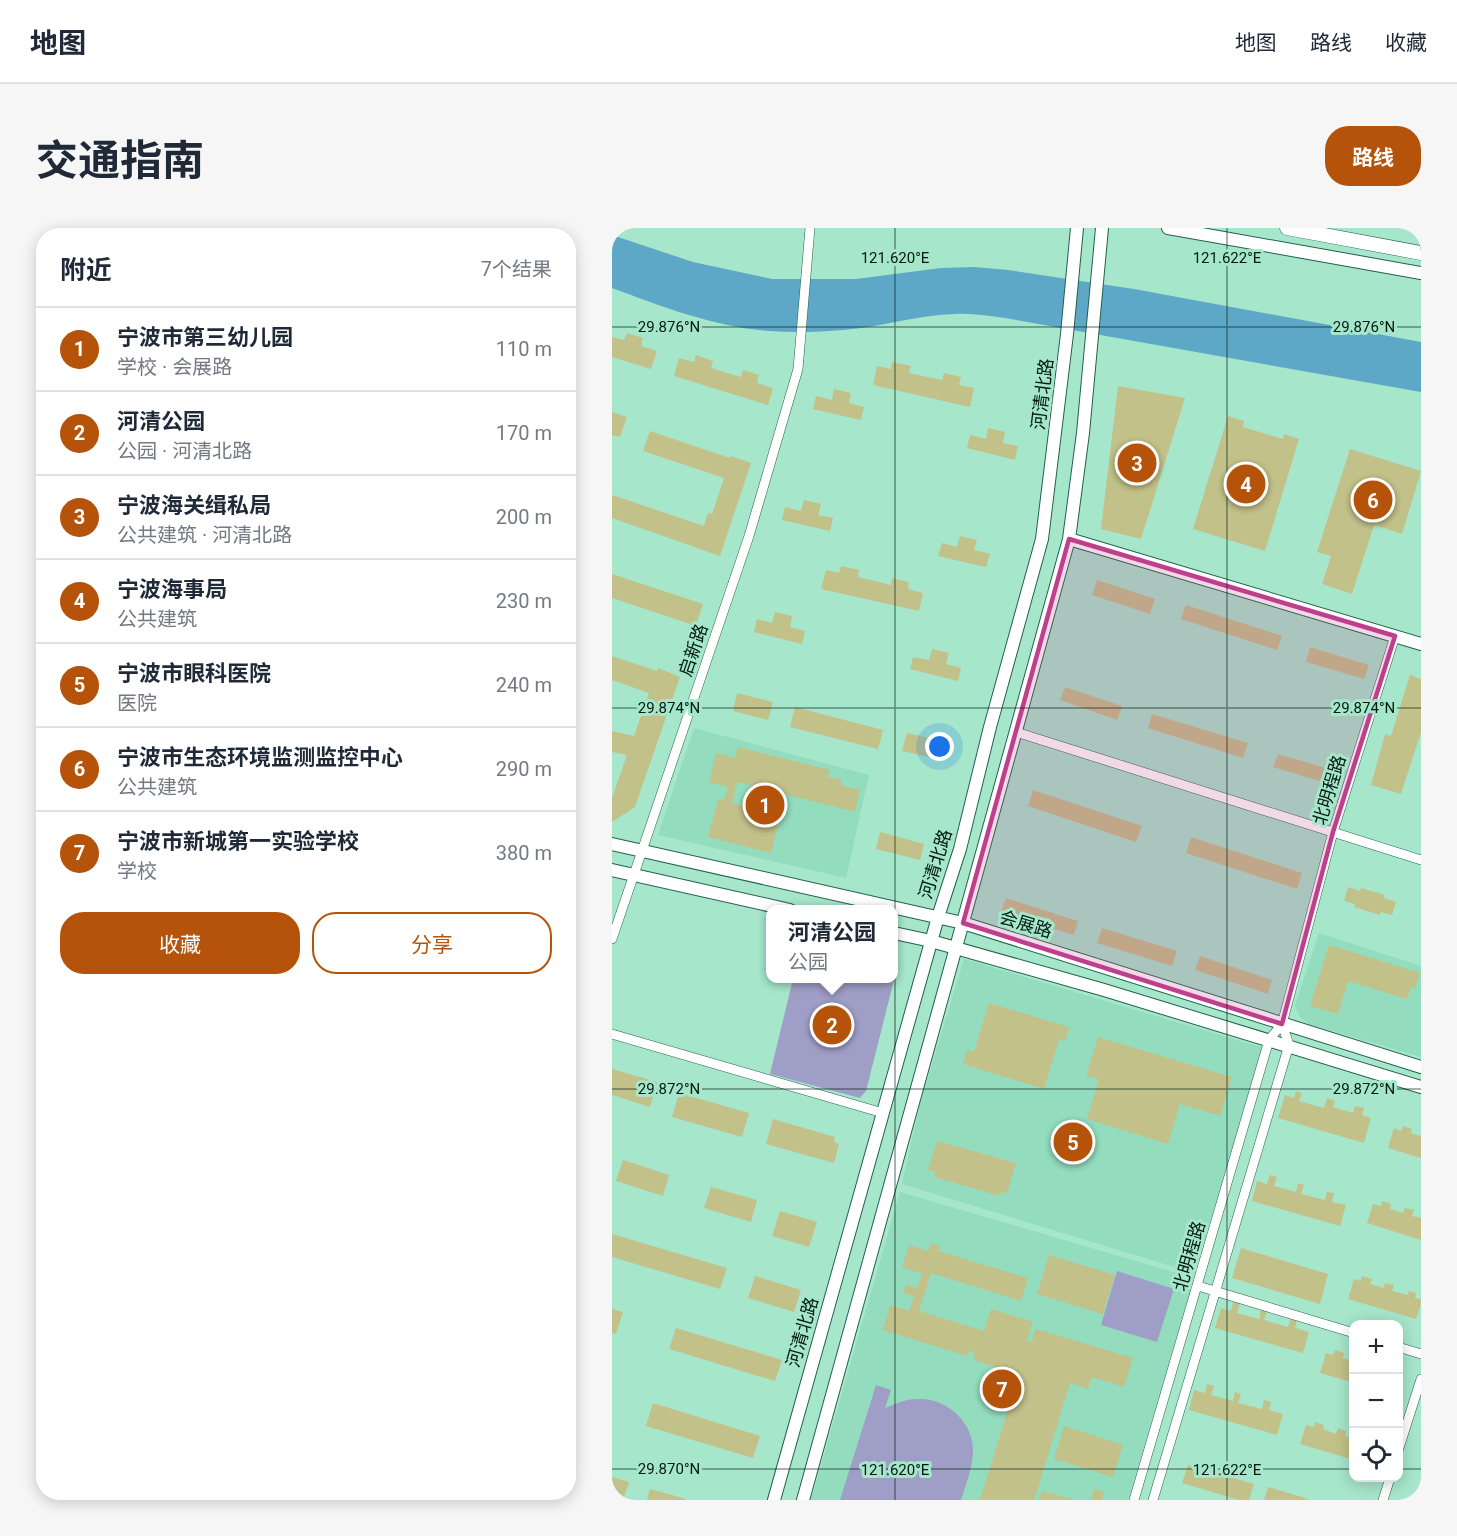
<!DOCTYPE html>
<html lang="zh">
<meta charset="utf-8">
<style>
:root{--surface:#fff;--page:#f6f6f7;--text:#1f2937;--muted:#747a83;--line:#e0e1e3;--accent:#b45309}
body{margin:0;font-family:Roboto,"Noto Sans SC",sans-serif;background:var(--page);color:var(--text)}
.controls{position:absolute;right:18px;bottom:18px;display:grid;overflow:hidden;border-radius:12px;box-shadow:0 3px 15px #0003}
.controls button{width:54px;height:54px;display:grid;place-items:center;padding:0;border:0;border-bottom:2px solid var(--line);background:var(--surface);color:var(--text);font:30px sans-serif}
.you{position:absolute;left:328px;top:519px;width:21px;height:21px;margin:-15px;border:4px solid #fff;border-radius:50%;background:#1a73e8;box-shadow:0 0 0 9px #1a73e833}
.badge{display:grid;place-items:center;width:39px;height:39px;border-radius:50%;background:var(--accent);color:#fff;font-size:20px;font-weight:700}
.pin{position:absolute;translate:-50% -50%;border:3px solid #fff;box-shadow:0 2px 6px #0006}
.popup{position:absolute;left:154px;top:677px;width:132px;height:78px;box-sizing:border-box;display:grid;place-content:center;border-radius:12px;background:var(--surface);filter:drop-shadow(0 2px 4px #0005);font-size:20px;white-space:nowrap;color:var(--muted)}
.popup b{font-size:22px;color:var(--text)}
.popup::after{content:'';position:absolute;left:50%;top:100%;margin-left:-12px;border:12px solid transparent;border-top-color:var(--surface)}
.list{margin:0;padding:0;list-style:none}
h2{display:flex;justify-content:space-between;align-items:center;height:78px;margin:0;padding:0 24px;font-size:26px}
h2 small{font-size:20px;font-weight:400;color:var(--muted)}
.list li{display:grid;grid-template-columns:39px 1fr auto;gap:18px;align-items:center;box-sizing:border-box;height:84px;padding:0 24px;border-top:2px solid var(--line)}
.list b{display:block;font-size:22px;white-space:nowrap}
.list p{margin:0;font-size:20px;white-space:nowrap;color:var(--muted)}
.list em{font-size:20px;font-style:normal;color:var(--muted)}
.actions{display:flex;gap:12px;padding:18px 24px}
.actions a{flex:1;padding:14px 0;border:2px solid var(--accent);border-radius:24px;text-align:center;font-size:21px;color:var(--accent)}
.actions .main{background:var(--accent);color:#fff}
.icon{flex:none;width:33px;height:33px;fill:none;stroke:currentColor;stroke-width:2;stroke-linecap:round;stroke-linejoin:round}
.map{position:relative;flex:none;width:809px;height:1272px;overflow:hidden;border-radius:24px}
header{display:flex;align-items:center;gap:36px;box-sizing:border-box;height:84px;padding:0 30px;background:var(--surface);border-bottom:2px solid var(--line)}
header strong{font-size:28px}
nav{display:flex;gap:33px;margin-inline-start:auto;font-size:21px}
.intro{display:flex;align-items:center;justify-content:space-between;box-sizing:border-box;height:144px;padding:0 36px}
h1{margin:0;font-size:42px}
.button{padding:15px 27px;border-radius:24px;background:var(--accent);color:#fff;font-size:21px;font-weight:700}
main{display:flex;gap:36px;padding:0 36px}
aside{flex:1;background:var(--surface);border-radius:24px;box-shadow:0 3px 15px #0003}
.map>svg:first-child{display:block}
</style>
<header>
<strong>地图</strong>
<nav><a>地图</a><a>路线</a><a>收藏</a></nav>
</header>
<div class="intro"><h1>交通指南</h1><a class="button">路线</a></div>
<main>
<aside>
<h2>附近<small>7个结果</small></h2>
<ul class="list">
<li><span class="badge">1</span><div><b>宁波市第三幼儿园</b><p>学校 · 会展路</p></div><em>110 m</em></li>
<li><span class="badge">2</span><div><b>河清公园</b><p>公园 · 河清北路</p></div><em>170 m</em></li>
<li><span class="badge">3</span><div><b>宁波海关缉私局</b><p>公共建筑 · 河清北路</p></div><em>200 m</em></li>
<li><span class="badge">4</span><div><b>宁波海事局</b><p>公共建筑</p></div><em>230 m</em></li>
<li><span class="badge">5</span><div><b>宁波市眼科医院</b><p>医院</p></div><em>240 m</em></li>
<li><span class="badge">6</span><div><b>宁波市生态环境监测监控中心</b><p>公共建筑</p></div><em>290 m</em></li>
<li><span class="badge">7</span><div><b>宁波市新城第一实验学校</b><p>学校</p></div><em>380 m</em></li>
</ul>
<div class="actions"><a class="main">收藏</a><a>分享</a></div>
</aside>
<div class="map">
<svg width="809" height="1272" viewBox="0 0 809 1272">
<rect width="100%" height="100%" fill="#a6e6cb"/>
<path fill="#93dcbe" d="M82,500L257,547L234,650L46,607Z
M707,705L809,738V829L697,796L688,789L683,778Z
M352,731L652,820L582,1045L290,956L309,872Z
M288,964L582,1050L516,1272H199Z"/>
<path fill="#9f9ec6" d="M282,746L283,748L254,863L248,870L158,846L181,751L282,750Z
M505,1043L562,1061L545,1114L489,1097Z
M264,1157L279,1162L273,1180C283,1176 294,1171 305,1171C333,1169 361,1193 361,1222C361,1239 354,1256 349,1272H228Z"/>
<path fill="#5ea8c7" d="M0,7L81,34L160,51H244L329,40L362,39L396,42L522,61L809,114V164L393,90C377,88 360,85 343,86C305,87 269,99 231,102C207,104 182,105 158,103C106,100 48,78 0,60Z"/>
<path fill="#c2c189" d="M15,105L31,110L29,118L45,123L39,141L0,129V109L12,112Z
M84,127L101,133L99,140L129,149L131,142L147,147L145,155L161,160L156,177L62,148L67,130L82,134Z
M280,134L299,138L297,145L330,152L332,145L349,149L347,157L362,160L358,179L261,157L265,138L279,141Z
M506,158L573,170L529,311L489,301Z
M222,161L239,165L237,175L252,179L249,192L201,181L204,168L220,172Z
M0,184L15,189L8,209L0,207Z
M616,188L632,193L631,199L671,211L672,206L687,211L653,323L581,301Z
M376,200L393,204L391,215L406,218L403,232L355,220L358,207L374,211Z
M38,203L118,230L119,228L139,235L108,328L0,290V267L92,298L96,285L100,286L112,250L31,223Z
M738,221L809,243L790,306L762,297L740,366L710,356L719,328L705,324Z
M192,272L209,276L206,287L221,290L218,303L170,292L173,279L189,283Z
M348,308L365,312L362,322L378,326L374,339L326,328L330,315L345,319Z
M229,338L247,342L246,349L279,357L280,350L297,354L296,361L311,365L307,383L209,361L214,342L227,345Z
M0,346L91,376L84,398L0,370Z
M485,352L543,371L538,386L480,367Z
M574,377L670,408L665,422L569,391Z
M163,384L180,388L178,399L193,403L190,416L142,404L145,391L160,395Z
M698,419L757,437L752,451L694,434Z
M320,421L337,425L334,436L349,440L346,453L298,441L301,429L317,432Z
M0,428L45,443L46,440L68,449L23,579L0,594V570L15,527L0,524V503L22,508L37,465L0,452Z
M798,447L809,451V504L789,566L759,557L773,506L779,508Z
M453,459L510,478L505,492L448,472Z
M125,465L161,474L156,492L121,483Z
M183,479L271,502L266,521L178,499Z
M540,486L636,515L631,530L536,500Z
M295,505L330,513L325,531L290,523Z
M126,519L218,542L216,549L230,552L229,557L248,562L243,584L125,554L120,575L168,588L159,625L96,609L106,571L112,572L116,559L97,554L104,525L123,530Z
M666,526L724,543L720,557L661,539Z
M421,562L530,598L524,614L416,578Z
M268,604L312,616L308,632L264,621Z
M579,609L690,645L685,661L574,625Z
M736,659L748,663L749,660L773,667L772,670L784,674L780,687L769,684L768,687L742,679L743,676L732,673Z
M394,670L466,693L462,707L389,684Z
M490,700L565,723L560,738L485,715Z
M717,717L808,745L803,760L799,759L795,771L736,753L726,786L698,778Z
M588,728L660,752L656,766L583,742Z
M377,775L457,799L453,813L447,811L432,861L351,836L355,822L362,824Z
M486,809L620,849L608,888L568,876L556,916L475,891L487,851L474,848Z
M0,841L45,854L38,879L0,867Z
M684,863L690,865L687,873L712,880L715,870L723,873L721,879L741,885L743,878L752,880L750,887L759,890L752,915L666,890L673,867L682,870Z
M67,865L137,885L130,909L60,889Z
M161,891L223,909L222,914L227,916L222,935L154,916Z
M791,898L800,901L799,905L809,908V930L776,920L782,900L789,903Z
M325,913L404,935L395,965L389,964L388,968L322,949L323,944L316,942Z
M11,932L57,947L51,968L4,953Z
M658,947L665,949L662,958L684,964L686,955L692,957L689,966L713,972L715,964L722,965L720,974L734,977L728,998L640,973L645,953L655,956Z
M99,959L145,972L139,994L92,980Z
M770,973L779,976L778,981L791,985L793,980L802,982L800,988L809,990V1012L755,995L761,976L769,978Z
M168,983L205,994L197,1019L160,1008Z
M0,1006L115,1040L108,1061L0,1029Z
M319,1015L328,1018L326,1023L416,1050L409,1073L319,1045L307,1083L372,1103L379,1081L421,1094L415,1113L419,1114L424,1101L521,1130L512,1159L480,1149L476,1161L458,1155L422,1272H368L407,1146L361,1132L363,1125L357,1123L355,1128L271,1102L278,1077L297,1083L302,1068L291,1065L294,1057L305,1060L310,1046L290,1039L297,1017L316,1023Z
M629,1020L716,1046L708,1076L620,1050Z
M437,1027L503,1047L491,1086L425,1066Z
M143,1048L189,1062L182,1084L136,1070Z
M750,1048L760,1051L758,1056L772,1060L773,1055L782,1057L780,1063L796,1067L797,1063L804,1065L803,1070L809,1071V1076L804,1091L736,1071L742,1051L749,1053Z
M621,1074L628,1075L625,1085L647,1091L649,1082L655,1083L652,1092L676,1099L679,1090L685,1092L683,1100L697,1104L691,1125L603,1100L609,1080L619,1083Z
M0,1081L11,1084L4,1106L0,1105Z
M64,1100L170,1132L163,1153L57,1121Z
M723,1122L732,1125L731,1130L742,1133V1155L708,1145L714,1125L721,1127Z
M595,1156L602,1158L599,1167L621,1173L623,1164L629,1166L626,1175L650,1181L652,1172L659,1174L657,1182L671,1186L665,1207L577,1182L582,1162L593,1165Z
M41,1175L148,1208L141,1230L34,1198Z
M703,1194L712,1197L711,1201L724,1206L726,1200L734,1203L733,1208L742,1211V1232L688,1216L694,1197L702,1199Z
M452,1198L511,1217L501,1249L442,1231Z
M576,1237L642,1256L637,1272H627L570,1255Z
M0,1249L17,1254L11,1272H0Z
M656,1259L696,1271V1272H652Z
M38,1261L74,1271V1272H35Z
M482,1261L492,1264L490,1272H479Z
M430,1263L460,1271V1272H427Z"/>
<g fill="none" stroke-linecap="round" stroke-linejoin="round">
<g stroke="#22624c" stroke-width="10">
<path id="street" d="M404,504L809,632
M0,711L137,308L186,141L198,0
M0,806L271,885
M586,1058L742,1105
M786,1119L809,1126
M786,1223L809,1151
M522,1272L657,812L670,796L721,604L783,408
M541,1272L677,817L670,796
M771,1272L778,1250"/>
</g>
<g stroke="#22624c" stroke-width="14">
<path id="secondary" d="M556,0L809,45
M457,311L809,416
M0,616L351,695L809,839
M0,642L178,682
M282,705L319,713L492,762L809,859
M162,1272L326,689L348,621L378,499L430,311L455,106L465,0
M191,1272L457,311L471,205L490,0"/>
</g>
<g stroke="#22624c" stroke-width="15">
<path id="primary" d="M675,0L809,25"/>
</g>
<use href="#street" stroke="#fff" stroke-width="9"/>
<use href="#secondary" stroke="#fff" stroke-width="12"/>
<use href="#primary" stroke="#fff" stroke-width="14"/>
</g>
<path fill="#be408c" fill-opacity="0.2" stroke="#be408c" stroke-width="4.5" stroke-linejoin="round" d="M457,311L783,408L721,604L670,796L351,695Z"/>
<path fill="none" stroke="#021b12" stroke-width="1.5" stroke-opacity="0.45" d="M283,0V1272M615,0V1272M0,99H809M0,480H809M0,861H809M0,1241H742M786,1241H809"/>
<g text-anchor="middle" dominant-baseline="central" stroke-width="6" stroke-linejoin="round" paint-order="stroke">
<g font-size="18" fill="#021b12" stroke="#a6e6cb">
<text transform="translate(430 166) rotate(-83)">河清北路</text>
<text transform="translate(81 422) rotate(-71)">启新路</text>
<text transform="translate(717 562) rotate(-73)">北明程路</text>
<text transform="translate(323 636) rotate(-73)">河清北路</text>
<text transform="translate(414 696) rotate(17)">会展路</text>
<text transform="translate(577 1028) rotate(-74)">北明程路</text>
<text transform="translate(190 1104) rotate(-74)">河清北路</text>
</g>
</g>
<g font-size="15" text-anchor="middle" fill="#021b12" stroke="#a6e6cb" stroke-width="6" stroke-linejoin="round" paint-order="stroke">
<text x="283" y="35">121.620°E</text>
<text x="615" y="35">121.622°E</text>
<text x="57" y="104">29.876°N</text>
<text x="752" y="104">29.876°N</text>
<text x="57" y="485">29.874°N</text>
<text x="752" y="485">29.874°N</text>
<text x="57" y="866">29.872°N</text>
<text x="752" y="866">29.872°N</text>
<text x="57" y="1246">29.870°N</text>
<text x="283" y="1247">121.620°E</text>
<text x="615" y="1247">121.622°E</text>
</g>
</svg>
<div class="controls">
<button>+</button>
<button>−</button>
<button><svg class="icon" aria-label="locate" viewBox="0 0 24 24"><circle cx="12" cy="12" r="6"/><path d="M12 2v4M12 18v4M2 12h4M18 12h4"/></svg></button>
</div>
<div class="you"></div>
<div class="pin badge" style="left:153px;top:577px">1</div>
<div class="pin badge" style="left:220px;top:797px">2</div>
<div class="popup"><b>河清公园</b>公园</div>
<div class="pin badge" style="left:525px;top:235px">3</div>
<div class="pin badge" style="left:634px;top:256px">4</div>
<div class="pin badge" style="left:461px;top:914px">5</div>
<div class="pin badge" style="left:761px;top:272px">6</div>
<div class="pin badge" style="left:390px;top:1161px">7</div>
</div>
</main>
